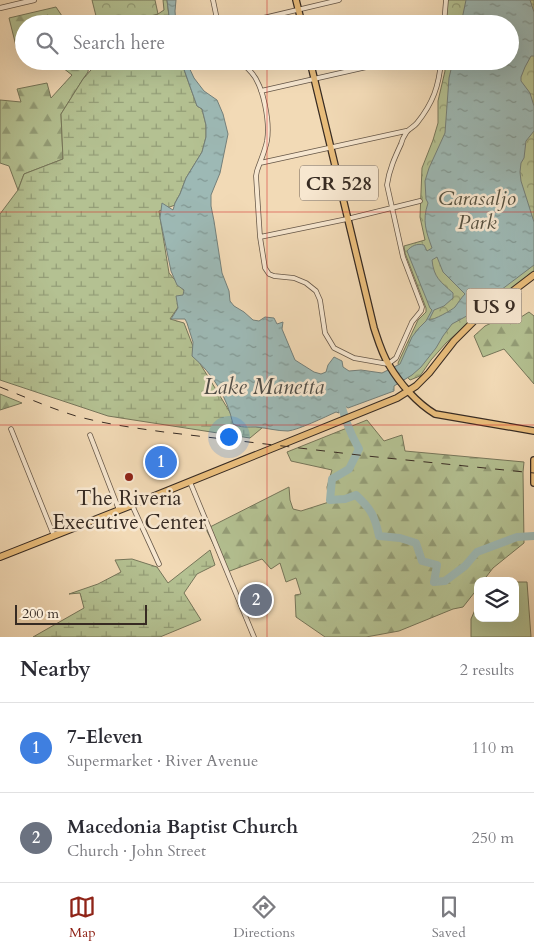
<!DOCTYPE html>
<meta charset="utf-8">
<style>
:root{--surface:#fff;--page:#f2f2f3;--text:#2b2b33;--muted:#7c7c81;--line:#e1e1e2;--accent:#8f2418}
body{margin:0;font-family:Cardo,serif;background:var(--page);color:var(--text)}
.controls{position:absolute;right:15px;bottom:15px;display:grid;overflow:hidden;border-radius:10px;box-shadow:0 5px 20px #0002}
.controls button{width:45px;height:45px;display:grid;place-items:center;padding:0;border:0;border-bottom:1px solid var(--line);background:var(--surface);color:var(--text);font:25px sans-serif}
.scale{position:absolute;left:15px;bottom:12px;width:132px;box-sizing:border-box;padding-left:5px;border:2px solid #372b23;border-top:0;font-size:14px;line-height:18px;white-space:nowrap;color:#372b23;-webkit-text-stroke:4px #f7e7d0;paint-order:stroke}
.you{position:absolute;left:228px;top:436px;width:18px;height:18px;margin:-12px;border:4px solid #fff;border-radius:50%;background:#1a73e8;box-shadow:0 0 0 8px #1a73e833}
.badge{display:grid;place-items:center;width:32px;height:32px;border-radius:50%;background:var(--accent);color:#fff;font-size:16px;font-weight:700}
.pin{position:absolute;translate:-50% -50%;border:2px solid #fff;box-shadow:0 1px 5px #0006}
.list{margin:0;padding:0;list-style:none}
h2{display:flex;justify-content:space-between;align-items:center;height:65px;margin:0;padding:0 20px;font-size:21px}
h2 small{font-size:16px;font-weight:400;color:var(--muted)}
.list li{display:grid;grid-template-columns:32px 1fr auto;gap:15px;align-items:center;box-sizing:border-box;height:90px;padding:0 20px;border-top:1px solid var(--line)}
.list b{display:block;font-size:19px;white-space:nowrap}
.list p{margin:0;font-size:16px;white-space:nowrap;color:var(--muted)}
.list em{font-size:16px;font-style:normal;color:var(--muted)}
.icon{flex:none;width:28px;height:28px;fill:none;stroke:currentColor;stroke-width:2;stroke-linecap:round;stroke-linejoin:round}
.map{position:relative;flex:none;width:534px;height:637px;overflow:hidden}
.search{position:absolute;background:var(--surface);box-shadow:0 5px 20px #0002;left:15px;right:15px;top:15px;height:55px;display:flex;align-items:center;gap:12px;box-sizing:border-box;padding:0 18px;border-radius:28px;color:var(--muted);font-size:19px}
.sheet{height:245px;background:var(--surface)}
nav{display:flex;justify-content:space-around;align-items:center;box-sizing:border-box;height:70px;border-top:1px solid var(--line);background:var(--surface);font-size:14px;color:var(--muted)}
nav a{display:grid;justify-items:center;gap:2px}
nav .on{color:var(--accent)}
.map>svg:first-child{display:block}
</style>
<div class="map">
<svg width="534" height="637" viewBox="0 0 534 637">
<defs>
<pattern id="forest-firs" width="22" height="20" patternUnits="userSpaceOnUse" patternTransform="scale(1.25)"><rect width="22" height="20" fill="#b4c192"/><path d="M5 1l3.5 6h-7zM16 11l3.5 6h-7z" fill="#939d77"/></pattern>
<pattern id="wetland-marsh" width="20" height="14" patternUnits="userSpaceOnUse" patternTransform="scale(1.25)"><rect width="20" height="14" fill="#b4c192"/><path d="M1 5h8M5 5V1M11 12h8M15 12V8" fill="none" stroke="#939d77"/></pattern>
<pattern id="park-crowns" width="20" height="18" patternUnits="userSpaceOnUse" patternTransform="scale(1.25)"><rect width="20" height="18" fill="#b4c192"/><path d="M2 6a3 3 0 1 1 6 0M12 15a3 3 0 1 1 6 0" fill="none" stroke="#939d77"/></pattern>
<pattern id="water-ripples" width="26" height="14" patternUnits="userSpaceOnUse" patternTransform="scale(1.25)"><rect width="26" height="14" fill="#9db9b5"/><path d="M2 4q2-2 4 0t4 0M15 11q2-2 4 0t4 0" fill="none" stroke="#819793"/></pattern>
</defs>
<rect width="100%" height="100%" fill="#f2dab6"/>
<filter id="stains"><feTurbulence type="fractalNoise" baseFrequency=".004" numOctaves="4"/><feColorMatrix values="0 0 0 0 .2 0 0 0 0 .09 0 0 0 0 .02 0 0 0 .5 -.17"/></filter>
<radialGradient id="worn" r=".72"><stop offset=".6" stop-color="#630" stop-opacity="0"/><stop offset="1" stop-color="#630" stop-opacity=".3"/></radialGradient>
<path fill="#b4c192" stroke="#76765a" d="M515,582H527L531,637H471V619L478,603V618H515Z"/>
<path fill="url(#forest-firs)" stroke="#76765a" d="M56,7L62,16L61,24H24V49L17,50L9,18Z
M54,61H89L88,72L83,79L61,114L63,159L24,174L18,190L9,166L0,163V100L21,102L17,89L47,83L51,98L72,75Z
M529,312L534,316V384L504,349L483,357L474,336L485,326L504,317L510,324Z
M0,394L22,403L0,410Z
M367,420L384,441L402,435L405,451L524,462L523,472L524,543L493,568L483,581H478V588L463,607L453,609L399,631L366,637H325L296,617L295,595L301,594L296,578L286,582L280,563L271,569L262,559L227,572L206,529L289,487L290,500L293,509L301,511L329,502L327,487L332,470L291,461L287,452Z"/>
<path fill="url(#wetland-marsh)" stroke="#76765a" d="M163,0H167L170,24H120L158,14L164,10Z
M99,61H181L197,106L202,109L206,125V137L202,152L186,178L180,194L175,203V205L159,211L169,273L187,294L170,319L184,323L199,362L236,422L262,428L250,438L108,416L0,380V214L18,190L24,174L63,159L61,114L83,79Z
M210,550L215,565L197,574L184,593L201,620L160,637H33L84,608L80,593L69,594L98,584L121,572L115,560L132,559L157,567L168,583Z"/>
<path fill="url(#park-crowns)" stroke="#76765a" d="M92,0H155L158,14L120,24H98Z
M446,0H534V272L467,324L446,343L431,360L420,376L410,380L399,368L398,363L418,320L426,312V308L405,253L404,246L425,240L420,217L422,168L433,140L438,123V101L445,71L444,61H510V24H444Z"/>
<path fill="url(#water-ripples)" stroke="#74807b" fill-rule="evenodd" d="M167,0H176L175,11L176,24H170Z
M466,0H530L534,12V56H531L525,67L521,77V81L530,93L534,106V131L526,141L524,158L521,163L520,172L521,181L534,222V265L493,296L488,297L482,302L474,312L452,324L443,336L436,348L421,367L412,375L394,386V391L348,408L345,406C340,405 339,409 339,413L336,412C325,417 298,430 288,431C277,431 267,428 256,427C248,427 241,428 233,424C227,397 213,374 192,356L193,342L187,323L185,319H171L178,308L176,296L183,295L184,290L177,285L171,271L160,218L162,203L173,210L175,203L180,194L186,178L202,152L206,137V125L202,109L197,106L181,61H186L194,78L204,91L217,100L223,114L228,134L220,173L211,195V206L214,221L222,273L229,291L230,301L234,306L244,312L253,320L259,321L265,317L274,318L277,324L283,322L282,329L295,360L314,372L321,374L326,372L328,365L334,357L342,361L343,367L349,371L361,370L382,373L400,364L412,337L419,328L426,321L432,310L430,308L407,251C411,246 417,243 424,245L427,251L432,248C426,231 422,221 428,203L426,199L425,181L429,168L445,133L449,78L453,61H510V24H461ZM437,257L443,272L465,294C461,298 458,303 455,307C452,310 434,320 429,320L434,310L444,306L453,298V293C440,281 434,278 432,260Z"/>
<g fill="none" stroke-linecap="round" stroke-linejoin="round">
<path stroke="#9db9b5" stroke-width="8" d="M340,397C343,416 350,433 359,449L349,469L332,479L330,500L345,499L356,495C371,509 375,516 379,536L400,538L416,543L422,561L437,565L434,582L445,581L465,566L477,552L517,537L534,536"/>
<g stroke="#665748" stroke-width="5.5">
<path id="minor" d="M213,0L218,24
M238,24L339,0
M444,24L446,0
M240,61C243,65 248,68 251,72C264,86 270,123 267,141C265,151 260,162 257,171L256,176L260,237L265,268L269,274L274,276L294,278L306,283L316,291L320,300L325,333L334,348L354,358L388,364L396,358L412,322L421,311L422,307L403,257L387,185C389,170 395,157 401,144C402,140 404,136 406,133C408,129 414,127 417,123C433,103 439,86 441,61
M261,91L393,61
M260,163L406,131
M260,237L347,219L420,201
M11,429L54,536
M90,435L119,510
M190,482L254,637
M132,505L159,564"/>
</g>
<g stroke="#665748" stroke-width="6">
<path id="tertiary" d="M0,8L34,0"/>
</g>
<g stroke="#372b23" stroke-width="8">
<path id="primary" d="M296,0L302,24
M310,61L374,328C378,340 382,354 389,365C400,384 417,403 435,414L534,431
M534,460V483"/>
</g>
<g stroke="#372b23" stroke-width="8">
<path id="trunk" d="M0,557L132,505L397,398L416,386L429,373L454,341L475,320L534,275"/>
</g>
<use href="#minor" stroke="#f7e7d0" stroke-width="4"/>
<use href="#tertiary" stroke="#f7e7d0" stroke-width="4.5"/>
<use href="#primary" stroke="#e9bd7b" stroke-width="5.5"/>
<use href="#trunk" stroke="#e9bd7b" stroke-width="6"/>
<path stroke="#372b23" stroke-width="1" stroke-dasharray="9 9" stroke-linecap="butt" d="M0,387C25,397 50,408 76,416C105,424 135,428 164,432L367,456L534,473"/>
</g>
<path fill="none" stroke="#d62828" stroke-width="1" stroke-opacity="0.55" d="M267,0V24M267,61V637M0,212H534M0,425H534"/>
<circle fill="#8f2418" stroke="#f7e7d0" stroke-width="2" cx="129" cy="477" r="5"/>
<g text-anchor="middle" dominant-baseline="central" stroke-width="5" stroke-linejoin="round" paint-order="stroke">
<g fill="#f7e7d0" stroke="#716357" stroke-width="1">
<rect x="300" y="165.5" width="78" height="35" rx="4"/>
<rect x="466.5" y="288.5" width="55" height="35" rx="4"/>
</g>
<g font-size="20" font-weight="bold" fill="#372b23">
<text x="339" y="183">CR 528</text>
<text x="494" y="306">US 9</text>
</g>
<g font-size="21" font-style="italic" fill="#56503f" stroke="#f7e7d0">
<text x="477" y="198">Carasaljo<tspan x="477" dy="24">Park</tspan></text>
</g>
<g font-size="21" fill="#372b23" stroke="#f7e7d0">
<text x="129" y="498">The Riveria<tspan x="129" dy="24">Executive Center</tspan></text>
</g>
<g font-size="22" font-style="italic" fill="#504e48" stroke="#f7e7d0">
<text x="264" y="387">Lake Manetta</text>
</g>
</g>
<rect width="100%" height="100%" filter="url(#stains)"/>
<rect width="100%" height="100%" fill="url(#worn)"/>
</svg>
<div class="controls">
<button><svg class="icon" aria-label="layers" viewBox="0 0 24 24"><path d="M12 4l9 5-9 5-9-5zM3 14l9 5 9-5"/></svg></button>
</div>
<div class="scale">200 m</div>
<div class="you"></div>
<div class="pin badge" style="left:161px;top:462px;background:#3f7fe0">1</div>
<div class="pin badge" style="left:256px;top:600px;background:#6b7280">2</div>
<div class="search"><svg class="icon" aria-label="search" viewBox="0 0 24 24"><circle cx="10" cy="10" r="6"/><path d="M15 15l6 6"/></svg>Search here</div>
</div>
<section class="sheet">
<h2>Nearby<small>2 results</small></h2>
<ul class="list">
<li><span class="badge" style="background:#3f7fe0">1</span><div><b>7-Eleven</b><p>Supermarket · River Avenue</p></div><em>110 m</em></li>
<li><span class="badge" style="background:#6b7280">2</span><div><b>Macedonia Baptist Church</b><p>Church · John Street</p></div><em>250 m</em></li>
</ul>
</section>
<nav>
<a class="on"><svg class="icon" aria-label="map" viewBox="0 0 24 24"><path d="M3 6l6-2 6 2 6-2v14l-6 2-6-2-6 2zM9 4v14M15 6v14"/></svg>Map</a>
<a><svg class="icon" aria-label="directions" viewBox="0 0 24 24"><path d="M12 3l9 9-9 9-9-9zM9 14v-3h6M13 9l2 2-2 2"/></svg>Directions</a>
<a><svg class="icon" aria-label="saved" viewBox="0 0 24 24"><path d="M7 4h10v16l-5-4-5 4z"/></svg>Saved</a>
</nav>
